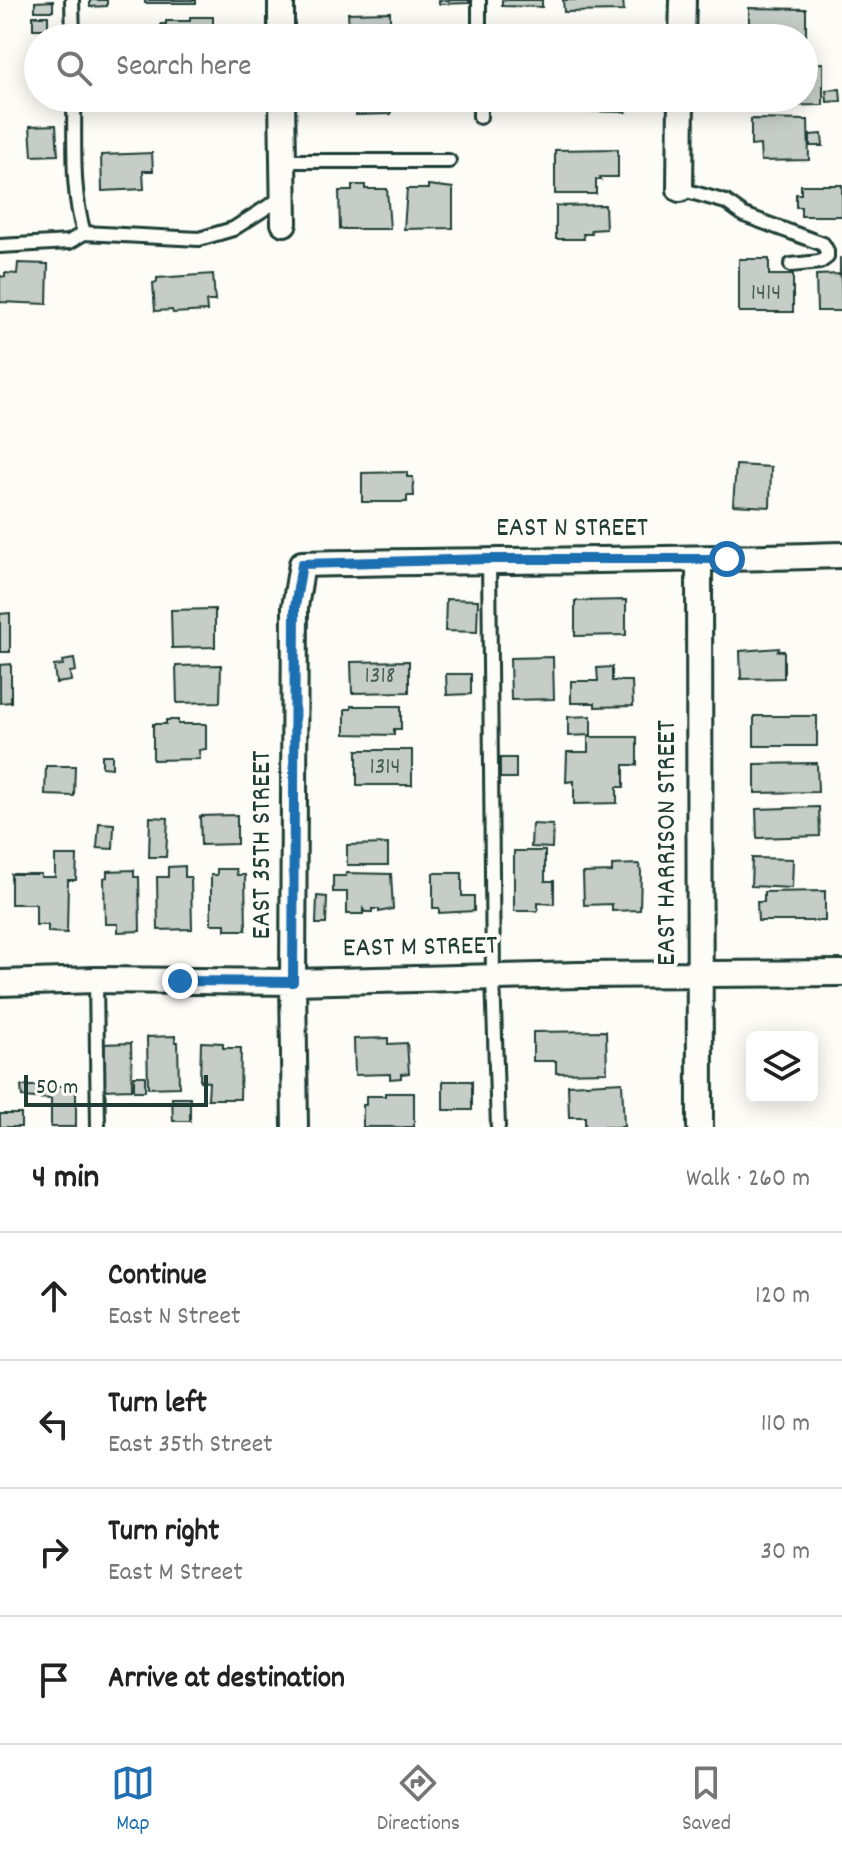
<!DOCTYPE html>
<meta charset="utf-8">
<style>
:root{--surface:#fff;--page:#f2f2f2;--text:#222;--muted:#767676;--line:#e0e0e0;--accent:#1f6fb2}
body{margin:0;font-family:Dekko,sans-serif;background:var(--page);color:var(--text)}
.controls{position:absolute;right:24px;bottom:24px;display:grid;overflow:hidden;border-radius:12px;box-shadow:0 4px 20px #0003}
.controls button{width:72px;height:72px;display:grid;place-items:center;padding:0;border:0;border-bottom:2px solid var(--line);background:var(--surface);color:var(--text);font:40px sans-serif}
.scale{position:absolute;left:24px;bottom:20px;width:184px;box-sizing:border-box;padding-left:8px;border:4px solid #1f3d34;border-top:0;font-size:22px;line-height:28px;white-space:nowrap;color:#1f3d34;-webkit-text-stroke:6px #fdfcf7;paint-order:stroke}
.stop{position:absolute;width:24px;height:24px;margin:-18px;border:6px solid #1f6fb2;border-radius:50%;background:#fff}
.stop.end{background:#1f6fb2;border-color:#fff;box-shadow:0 2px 8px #0008}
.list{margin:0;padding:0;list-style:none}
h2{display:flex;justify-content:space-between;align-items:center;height:104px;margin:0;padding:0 32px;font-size:34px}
h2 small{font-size:26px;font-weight:400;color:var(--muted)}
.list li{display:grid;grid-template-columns:52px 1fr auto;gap:24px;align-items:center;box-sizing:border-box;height:128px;padding:0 32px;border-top:2px solid var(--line)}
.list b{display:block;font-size:30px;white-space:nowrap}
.list p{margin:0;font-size:26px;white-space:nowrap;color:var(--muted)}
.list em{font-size:26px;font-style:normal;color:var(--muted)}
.icon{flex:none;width:44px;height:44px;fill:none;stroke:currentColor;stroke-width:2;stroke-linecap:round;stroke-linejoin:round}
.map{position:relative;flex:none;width:842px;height:1127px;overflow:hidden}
.search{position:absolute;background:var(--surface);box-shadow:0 4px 20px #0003;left:24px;right:24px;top:24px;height:88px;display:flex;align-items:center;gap:20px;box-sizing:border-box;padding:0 28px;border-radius:44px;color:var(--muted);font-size:30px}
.sheet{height:616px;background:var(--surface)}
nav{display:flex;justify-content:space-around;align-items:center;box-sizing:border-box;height:112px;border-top:2px solid var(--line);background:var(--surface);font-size:22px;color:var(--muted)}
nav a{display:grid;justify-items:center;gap:4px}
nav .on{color:var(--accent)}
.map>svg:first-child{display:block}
</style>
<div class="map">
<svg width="842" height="1127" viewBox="0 0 842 1127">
<rect width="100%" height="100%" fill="#fdfcf7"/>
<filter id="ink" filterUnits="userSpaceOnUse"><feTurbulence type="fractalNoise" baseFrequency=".0125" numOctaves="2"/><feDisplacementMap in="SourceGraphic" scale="16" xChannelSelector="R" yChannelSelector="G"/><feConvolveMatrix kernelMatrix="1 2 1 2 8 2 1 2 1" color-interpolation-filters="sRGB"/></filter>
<g filter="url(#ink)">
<path fill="#c6cdc7" stroke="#1f3d34" stroke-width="2" d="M90,0H107V6L90,7Z
M145,0H196V3H145Z
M439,0H469V3L439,4Z
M502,0H542V7L502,6Z
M563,0H623L624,11L564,12Z
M53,1V11H35V2Z
M749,8L806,9V49L804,38H759V33H749Z
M390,12V36L394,35V38H345V27H349L348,13Z
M33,16H48V29H33Z
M190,17H213V31L216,30V38H161V24H166V21H190Z
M823,63V105L762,106L761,98H804V64Z
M840,89L841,101L827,102L826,90Z
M350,98H391V114L356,115V101H350Z
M499,98H524V109L499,108Z
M583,98H626V112L583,111Z
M751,119L808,120L809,160L761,161L760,145L751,146Z
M56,125L58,155L32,156L30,126Z
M822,134L823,146H810V135Z
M618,149V177H600L601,180H596V194H555V150Z
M152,153L153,171H143L144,189L102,191L101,155Z
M352,185H365V189H387L390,229H340L339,191H352Z
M428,185L453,188V228L404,229L407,189H428Z
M801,185H842V216H801V207H796V194H801Z
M605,205L606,229L591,230L592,234H583L584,239H556V206Z
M840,257L842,311H817L816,275L840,274Z
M739,259H769V275H793V312H739Z
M18,263L48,264L47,304L0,302V276L5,277V273L17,274Z
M213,274L215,301H206L207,311L173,313L172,310L155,311L153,283L157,282V278Z
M736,465L771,467L770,507L733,505Z
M407,472V477H413L414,496H407V502H362V473Z
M446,599L478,600L477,632L445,631Z
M626,600V635L575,636V601Z
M215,609V647L172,648L171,610Z
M10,613V652H0V614Z
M779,648L778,651H784V678L741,679L740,651Z
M553,657L554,699L511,700L510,658Z
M74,659L76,671L70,672L71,681L56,683L54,666L63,665L62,661Z
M409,661V692L352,693L351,662Z
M11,664V702L0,703V665Z
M221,665L220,702L177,703L176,666Z
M612,667V681H632L633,706L595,707V703H571V681H598L597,668Z
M446,674H471V694L447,695Z
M351,706H401V729H394V735L345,734V709H351Z
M591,716V735L568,736V717Z
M754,716H817V746H754Z
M166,720H178V724H206V749L199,750L200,759L153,760V724H166Z
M588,737H637V765H624V787H617V803L574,804V781L566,782L567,752H588Z
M357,750H412V785H357Z
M102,755H112V768L102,767Z
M500,758H516V778H500Z
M817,763L818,792L755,793V764Z
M46,766H75L74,796L45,795Z
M819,807L820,836L757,838L756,809Z
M237,815V844L201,845L200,816Z
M150,817L168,818L166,857H149Z
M99,823L114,824L113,849L97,848Z
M532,824L553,825L552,848L531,847Z
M388,844V865H347V845Z
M514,851H545V881H554V904L538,903V911H514Z
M55,856H77L76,880H68L67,933L48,932V925H36V904H11V874H41V877H55Z
M752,858L793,859L792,888L751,886Z
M639,864L641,872L640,910L612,911V904L584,905L583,873L612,872V865Z
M185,866V877H191L192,929L158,930L157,877H168V867Z
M217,869H236L237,875H245L246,930H225V924H211V875H217Z
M134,870V877H139L140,931L118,932V924H105L104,878L107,877V871Z
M346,873L391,874L393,909L379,912V909H372V912H365L363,909V914H347V892H333V876H346Z
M433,873H462V896H474V911L439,913V908H433Z
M825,891V921H758L757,902H764V892Z
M317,896L327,897L326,924H316Z
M606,1031L607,1072L556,1073V1061H533V1032Z
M175,1036V1042H178L179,1087L148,1088L147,1037Z
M388,1038V1044L407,1043L409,1073L401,1074V1078L390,1079V1074L355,1075L354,1039Z
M201,1042L223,1043V1048H241L240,1099H208L209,1082L200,1081Z
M131,1043L132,1089L103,1090L102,1044Z
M134,1076H145V1091H134Z
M443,1081H472V1110H443Z
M622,1082L624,1127H585V1117H569L568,1085Z
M21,1086H76V1127H51V1099L22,1097Z
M385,1093H414V1127H363V1105H366V1096H385Z
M172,1098H190V1121H173Z
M0,1114H21V1127H0Z"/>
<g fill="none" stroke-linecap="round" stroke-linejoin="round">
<g stroke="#1f3d34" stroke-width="18">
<path id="service" d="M72,0L73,38
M479,0V38
M74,98C75,143 71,190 84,233
M480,98V117
M283,161H449
M680,189L726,202L744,215L823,244L827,251V257L820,262L791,265
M0,246L69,242L84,233L199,239L233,229L283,197
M489,559L493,977L498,1127
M96,980L98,1127"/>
</g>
<g stroke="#1f3d34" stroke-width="30">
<path id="minor" d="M281,0V38
M682,38L683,0
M282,98L284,223
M680,189L681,98
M699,559L700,1127
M0,983L96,980L293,982L579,975L842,973
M295,1127L293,982L295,607L302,564C482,560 662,561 842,555"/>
</g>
<use href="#service" stroke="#fdfcf7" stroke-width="12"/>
<use href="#minor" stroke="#fdfcf7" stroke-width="24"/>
</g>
</g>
<g fill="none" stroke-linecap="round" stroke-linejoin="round" filter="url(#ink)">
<path stroke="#1f6fb2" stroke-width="10" d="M180,981L293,982L295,607L302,564L489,559H727"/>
</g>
<g text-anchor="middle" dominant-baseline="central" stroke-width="8" stroke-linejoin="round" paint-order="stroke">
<g font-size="24" fill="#496159">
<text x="766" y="294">1414</text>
<text x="380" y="677">1318</text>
<text x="385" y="768">1314</text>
</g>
<g font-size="28" fill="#1f3d34" stroke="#fdfcf7">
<text x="572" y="530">EAST N STREET</text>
<text transform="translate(669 843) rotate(-90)">EAST HARRISON STREET</text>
<text transform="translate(264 845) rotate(-90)">EAST 35TH STREET</text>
<text transform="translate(420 949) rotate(-1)">EAST M STREET</text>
</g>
</g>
</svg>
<div class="controls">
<button><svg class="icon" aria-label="layers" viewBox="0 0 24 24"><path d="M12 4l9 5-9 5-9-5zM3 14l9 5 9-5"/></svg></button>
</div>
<div class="scale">50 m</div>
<div class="stop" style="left:727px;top:559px"></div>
<div class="stop end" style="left:180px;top:981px"></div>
<div class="search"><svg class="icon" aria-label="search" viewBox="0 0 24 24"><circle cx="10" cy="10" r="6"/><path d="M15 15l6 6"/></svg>Search here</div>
</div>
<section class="sheet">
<h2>4 min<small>Walk · 260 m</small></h2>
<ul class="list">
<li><svg class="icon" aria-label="ahead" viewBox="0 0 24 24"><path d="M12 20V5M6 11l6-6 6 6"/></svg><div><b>Continue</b><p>East N Street</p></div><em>120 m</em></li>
<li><svg class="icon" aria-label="left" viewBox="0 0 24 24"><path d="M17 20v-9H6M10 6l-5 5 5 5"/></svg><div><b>Turn left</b><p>East 35th Street</p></div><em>110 m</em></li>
<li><svg class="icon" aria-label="right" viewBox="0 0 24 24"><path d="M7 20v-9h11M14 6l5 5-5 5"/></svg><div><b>Turn right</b><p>East M Street</p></div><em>30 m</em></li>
<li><svg class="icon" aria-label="arrive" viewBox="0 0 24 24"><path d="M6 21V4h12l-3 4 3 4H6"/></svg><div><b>Arrive at destination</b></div></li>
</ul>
</section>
<nav>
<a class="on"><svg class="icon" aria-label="map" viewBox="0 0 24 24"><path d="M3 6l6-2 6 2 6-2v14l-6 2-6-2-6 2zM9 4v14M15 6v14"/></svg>Map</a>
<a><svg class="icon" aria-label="directions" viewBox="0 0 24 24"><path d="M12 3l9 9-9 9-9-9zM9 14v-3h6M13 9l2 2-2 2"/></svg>Directions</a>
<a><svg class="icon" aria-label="saved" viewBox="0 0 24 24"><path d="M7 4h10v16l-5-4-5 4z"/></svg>Saved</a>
</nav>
